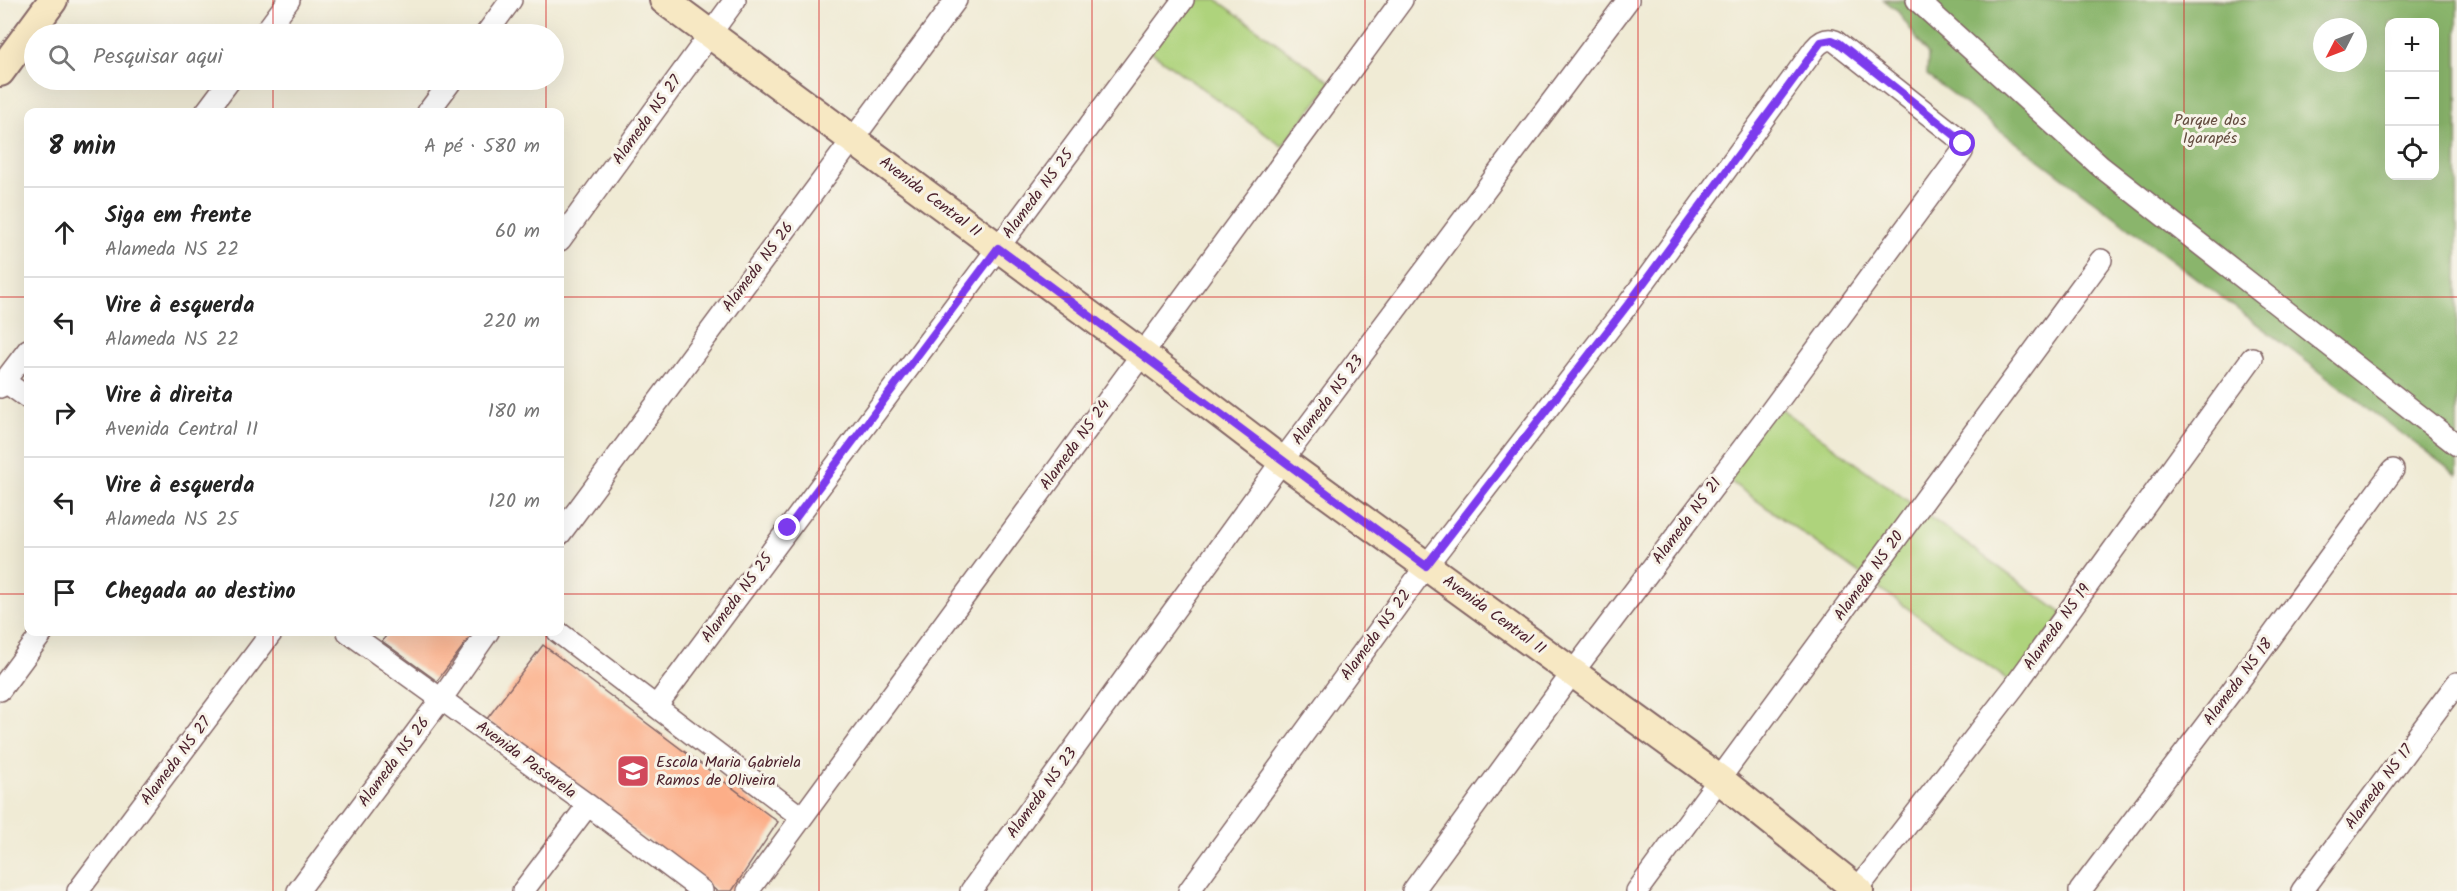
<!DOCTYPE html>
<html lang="pt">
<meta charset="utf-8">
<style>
:root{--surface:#fff;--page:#f2f2f2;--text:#222;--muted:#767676;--line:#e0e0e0}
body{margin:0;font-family:Kalam,sans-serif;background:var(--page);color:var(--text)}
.controls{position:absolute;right:18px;top:18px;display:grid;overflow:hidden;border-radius:12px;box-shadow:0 6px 24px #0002}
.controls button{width:54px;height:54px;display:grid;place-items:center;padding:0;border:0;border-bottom:2px solid var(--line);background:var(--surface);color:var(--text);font:30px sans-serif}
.compass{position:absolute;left:2313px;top:18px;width:54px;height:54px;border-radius:50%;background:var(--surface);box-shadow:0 6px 24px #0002;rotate:228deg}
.stop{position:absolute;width:18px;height:18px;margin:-14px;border:4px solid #7c3aed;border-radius:50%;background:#fff}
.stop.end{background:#7c3aed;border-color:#fff;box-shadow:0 2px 6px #0008}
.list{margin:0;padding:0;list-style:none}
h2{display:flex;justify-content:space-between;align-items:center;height:78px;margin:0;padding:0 24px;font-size:26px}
h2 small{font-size:20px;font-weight:400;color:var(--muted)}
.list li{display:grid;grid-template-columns:39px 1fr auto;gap:18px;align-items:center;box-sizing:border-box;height:90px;padding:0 24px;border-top:2px solid var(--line)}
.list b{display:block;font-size:22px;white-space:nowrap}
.list p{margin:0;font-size:20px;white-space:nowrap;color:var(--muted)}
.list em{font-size:20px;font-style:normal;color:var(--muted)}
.icon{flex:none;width:33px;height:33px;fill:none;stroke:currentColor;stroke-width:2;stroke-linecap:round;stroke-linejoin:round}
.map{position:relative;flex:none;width:2457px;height:891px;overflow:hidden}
.search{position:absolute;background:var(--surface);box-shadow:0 6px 24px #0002;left:24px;top:24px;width:540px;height:66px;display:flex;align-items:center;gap:15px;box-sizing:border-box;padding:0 21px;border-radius:33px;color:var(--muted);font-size:22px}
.panel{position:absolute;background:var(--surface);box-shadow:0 6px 24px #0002;left:24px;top:108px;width:540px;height:528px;border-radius:12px}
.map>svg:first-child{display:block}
</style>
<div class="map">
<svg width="2457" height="891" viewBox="0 0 2457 891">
<rect width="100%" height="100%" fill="#f7f3e8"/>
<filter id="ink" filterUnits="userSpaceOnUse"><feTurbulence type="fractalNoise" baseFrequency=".0167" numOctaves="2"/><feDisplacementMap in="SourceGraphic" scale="12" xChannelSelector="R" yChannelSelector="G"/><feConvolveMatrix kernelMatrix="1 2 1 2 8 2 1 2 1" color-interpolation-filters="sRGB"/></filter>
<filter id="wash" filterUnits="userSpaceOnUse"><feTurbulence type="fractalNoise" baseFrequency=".008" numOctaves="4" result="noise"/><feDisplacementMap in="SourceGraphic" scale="24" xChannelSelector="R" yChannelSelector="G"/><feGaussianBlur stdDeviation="1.35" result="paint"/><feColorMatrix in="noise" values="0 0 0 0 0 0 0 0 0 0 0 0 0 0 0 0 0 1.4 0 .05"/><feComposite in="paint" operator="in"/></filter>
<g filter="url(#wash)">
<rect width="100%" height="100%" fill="#f0ebd5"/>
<path fill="#aed37c" stroke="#7c7954" stroke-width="1.5" d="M1183,0H1217L1332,83L1282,146L1146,48Z
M1772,402L2063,614L2012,683L1717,472Z"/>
<path fill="#8ab56c" stroke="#6a6a4c" stroke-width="1.5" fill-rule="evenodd" d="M1884,0H2457V475L1927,75L1928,55L1897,10ZM2390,22H2434V176H2390ZM2322,27H2358V63H2322Z"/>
<g id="blocks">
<path fill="#fcae88" d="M389,632H474L437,681L382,641Z
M543,645L778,822L732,891H717L486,720Z"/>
</g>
</g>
<g filter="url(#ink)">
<use href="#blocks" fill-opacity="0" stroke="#846666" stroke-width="1.5"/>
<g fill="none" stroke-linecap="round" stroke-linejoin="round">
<g stroke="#846666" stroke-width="24">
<path id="street" d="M1917,0L2100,166L2457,445
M264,34L289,0
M486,34L511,0
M206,112L230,80
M428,112L452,80
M560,240L735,0
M4,381L28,398
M0,387L28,350
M560,534L956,0
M348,632L588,805L702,891
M558,632L801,817
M0,690L43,632
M657,705L1183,0
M78,891L272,632
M298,891L442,698L488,632
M523,891L588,805
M748,891L1402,0
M971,891L1282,461L1628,0
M1189,891L1426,566L1629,303L1815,48C1821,41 1827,38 1835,41L1957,137L1963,144L1962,152L1768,415L1573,672L1413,891
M1637,891L2101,260
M1856,891L2014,687L2252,358
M2080,891L2231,692L2393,470
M2302,891L2457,683"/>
</g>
<g stroke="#846666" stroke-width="32">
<path id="secondary" d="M664,0L1142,354L1282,461L1719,779L1859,891
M0,72L53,0"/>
</g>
<use href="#street" stroke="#fff" stroke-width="21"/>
<use href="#secondary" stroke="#f7e8c3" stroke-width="28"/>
</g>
</g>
<g fill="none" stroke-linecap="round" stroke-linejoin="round" filter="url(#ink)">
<path stroke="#7c3aed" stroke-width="8" d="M788,528L998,248C1141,353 1282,461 1426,566L1629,303L1821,42L1832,40L1839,43L1957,137L1963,144"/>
</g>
<path fill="none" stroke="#d62828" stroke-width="1.5" stroke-opacity="0.55" d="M273,0V34M546,0V34M819,0V891M1092,0V891M1365,0V891M1638,0V891M1911,0V891M2184,0V891M273,80V112M546,80V112M0,297H28M560,297H2457M0,594H28M560,594H2457M273,632V891M546,632V891"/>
<defs>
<g id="school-square" transform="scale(1.725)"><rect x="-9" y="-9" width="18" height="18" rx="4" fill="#d1495b" stroke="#f7f3e8"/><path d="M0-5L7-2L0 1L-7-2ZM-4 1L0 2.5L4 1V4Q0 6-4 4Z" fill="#fff"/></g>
</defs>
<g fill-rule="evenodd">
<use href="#school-square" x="633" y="771"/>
</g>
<g text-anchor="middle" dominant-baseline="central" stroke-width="6" stroke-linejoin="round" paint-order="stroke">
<g font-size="16" fill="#4a1f2b" stroke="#f7f3e8">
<text transform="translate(647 120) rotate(-54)">Alameda NS 27</text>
<text transform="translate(1038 194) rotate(-53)">Alameda NS 25</text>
<text transform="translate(930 197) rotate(37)">Avenida Central II</text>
<text transform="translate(758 267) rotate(-53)">Alameda NS 26</text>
<text transform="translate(1328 400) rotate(-53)">Alameda NS 23</text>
<text transform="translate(1075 445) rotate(-54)">Alameda NS 24</text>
<text transform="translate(1687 521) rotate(-53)">Alameda NS 21</text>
<text transform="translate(1869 576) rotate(-54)">Alameda NS 20</text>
<text transform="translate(737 598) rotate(-53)">Alameda NS 25</text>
<text transform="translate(1494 615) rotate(36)">Avenida Central II</text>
<text transform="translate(2057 627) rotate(-54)">Alameda NS 19</text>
<text transform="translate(1376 635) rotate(-54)">Alameda NS 22</text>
<text transform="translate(2238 682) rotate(-53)">Alameda NS 18</text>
<text transform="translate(526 760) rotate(36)">Avenida Passarela</text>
<text transform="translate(176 761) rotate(-53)">Alameda NS 27</text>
<text transform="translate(394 762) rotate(-53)">Alameda NS 26</text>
<text transform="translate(2379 787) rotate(-53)">Alameda NS 17</text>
<text transform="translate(1042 793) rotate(-54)">Alameda NS 23</text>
</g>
<g font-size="16" fill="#634c3f" stroke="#f7f3e8">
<text x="2210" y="120">Parque dos<tspan x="2210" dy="18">Igarapés</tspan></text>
</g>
<g font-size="16" fill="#4a1f2b" stroke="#f7f3e8" text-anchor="start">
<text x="656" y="762">Escola Maria Gabriela<tspan x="656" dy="18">Ramos de Oliveira</tspan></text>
</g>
</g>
</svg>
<div class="controls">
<button>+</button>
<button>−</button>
<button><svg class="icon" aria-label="locate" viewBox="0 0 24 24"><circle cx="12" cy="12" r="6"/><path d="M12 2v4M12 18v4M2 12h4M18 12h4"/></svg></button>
</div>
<svg class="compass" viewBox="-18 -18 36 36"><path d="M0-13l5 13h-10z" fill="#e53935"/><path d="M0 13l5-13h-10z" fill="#767676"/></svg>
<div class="stop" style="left:1963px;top:144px"></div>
<div class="stop end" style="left:788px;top:528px"></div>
<div class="search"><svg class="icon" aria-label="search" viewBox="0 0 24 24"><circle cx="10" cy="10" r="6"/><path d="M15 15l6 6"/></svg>Pesquisar aqui</div>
<section class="panel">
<h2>8 min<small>A pé · 580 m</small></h2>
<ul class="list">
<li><svg class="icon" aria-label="ahead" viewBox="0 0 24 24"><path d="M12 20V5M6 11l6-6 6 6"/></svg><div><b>Siga em frente</b><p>Alameda NS 22</p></div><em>60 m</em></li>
<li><svg class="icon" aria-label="left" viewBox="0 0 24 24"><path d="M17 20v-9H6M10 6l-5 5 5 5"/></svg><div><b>Vire à esquerda</b><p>Alameda NS 22</p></div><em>220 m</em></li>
<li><svg class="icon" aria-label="right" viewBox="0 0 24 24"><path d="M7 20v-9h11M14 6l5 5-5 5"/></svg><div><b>Vire à direita</b><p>Avenida Central II</p></div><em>180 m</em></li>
<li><svg class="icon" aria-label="left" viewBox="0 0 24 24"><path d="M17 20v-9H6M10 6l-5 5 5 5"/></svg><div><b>Vire à esquerda</b><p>Alameda NS 25</p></div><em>120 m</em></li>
<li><svg class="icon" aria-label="arrive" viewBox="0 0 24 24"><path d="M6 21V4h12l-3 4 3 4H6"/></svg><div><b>Chegada ao destino</b></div></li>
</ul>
</section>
</div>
